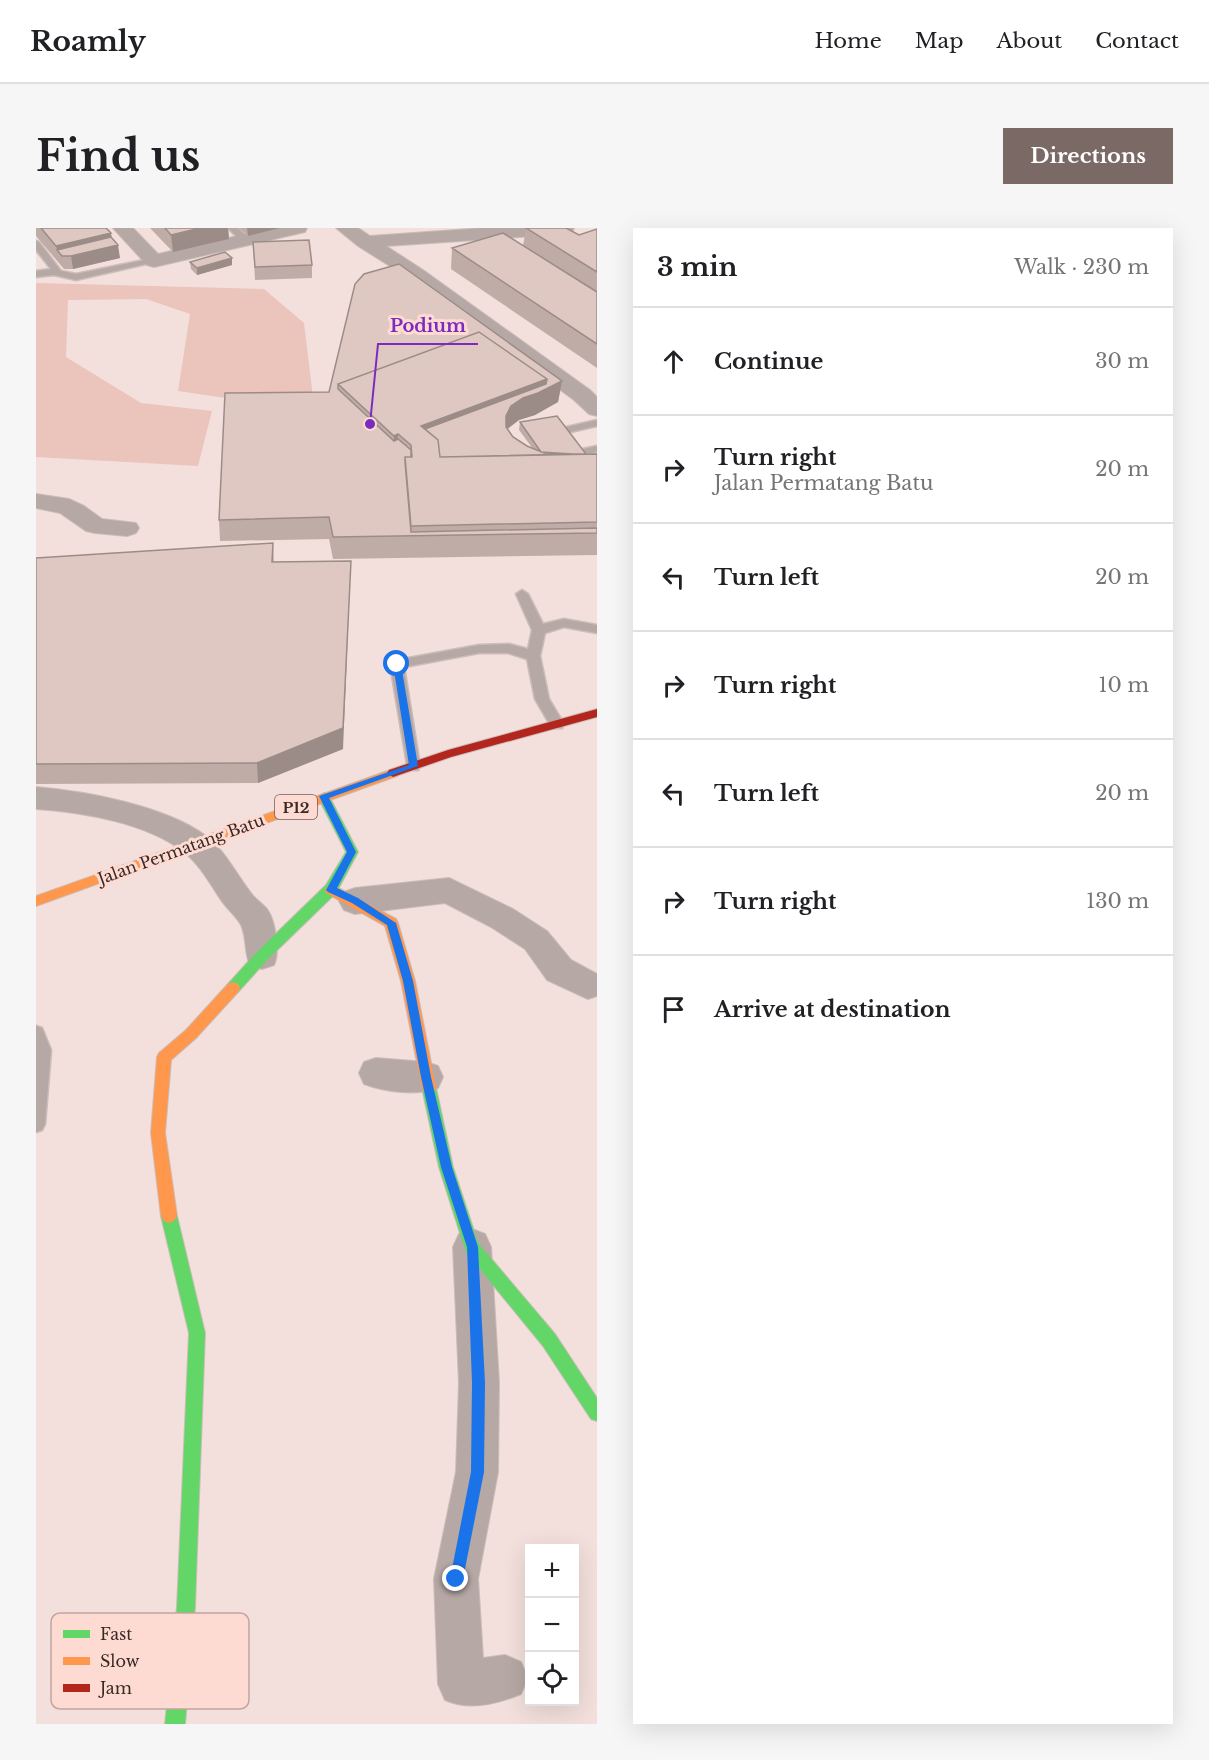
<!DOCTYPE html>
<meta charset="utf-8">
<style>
:root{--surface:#fff;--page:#f6f6f6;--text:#202124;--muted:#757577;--line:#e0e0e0;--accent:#7a6965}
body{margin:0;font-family:"Libre Baskerville",serif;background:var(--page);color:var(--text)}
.controls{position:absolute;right:18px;bottom:18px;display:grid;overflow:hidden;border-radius:0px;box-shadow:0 6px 24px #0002}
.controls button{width:54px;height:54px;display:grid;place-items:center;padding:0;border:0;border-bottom:2px solid var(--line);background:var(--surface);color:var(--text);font:30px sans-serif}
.stop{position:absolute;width:18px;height:18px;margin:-14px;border:4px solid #1a73e8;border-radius:50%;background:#fff}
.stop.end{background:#1a73e8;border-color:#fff;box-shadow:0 2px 6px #0008}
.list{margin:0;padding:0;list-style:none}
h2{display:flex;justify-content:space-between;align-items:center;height:78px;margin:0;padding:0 24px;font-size:26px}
h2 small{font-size:20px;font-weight:400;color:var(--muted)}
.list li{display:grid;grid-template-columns:39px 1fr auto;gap:18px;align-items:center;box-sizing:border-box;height:108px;padding:0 24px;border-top:2px solid var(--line)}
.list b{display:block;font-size:22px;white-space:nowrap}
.list p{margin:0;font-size:20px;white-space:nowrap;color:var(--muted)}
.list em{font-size:20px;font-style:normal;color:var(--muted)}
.icon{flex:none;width:33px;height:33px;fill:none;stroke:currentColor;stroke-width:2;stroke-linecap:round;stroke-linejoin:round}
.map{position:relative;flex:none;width:561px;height:1496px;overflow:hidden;border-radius:0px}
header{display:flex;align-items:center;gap:36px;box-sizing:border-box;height:84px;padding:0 30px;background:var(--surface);border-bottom:2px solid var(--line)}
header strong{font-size:28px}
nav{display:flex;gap:33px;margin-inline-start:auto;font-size:21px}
.intro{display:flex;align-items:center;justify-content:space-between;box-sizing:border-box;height:144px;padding:0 36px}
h1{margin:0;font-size:42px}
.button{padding:15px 27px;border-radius:0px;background:var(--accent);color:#fff;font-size:21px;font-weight:700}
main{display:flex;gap:36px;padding:0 36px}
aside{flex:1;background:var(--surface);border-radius:0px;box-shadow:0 6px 24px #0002}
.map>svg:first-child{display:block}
</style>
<header>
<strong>Roamly</strong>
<nav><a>Home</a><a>Map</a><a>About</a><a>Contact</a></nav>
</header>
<div class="intro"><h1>Find us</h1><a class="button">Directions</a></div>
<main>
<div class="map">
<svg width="561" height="1496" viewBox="0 0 561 1496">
<rect width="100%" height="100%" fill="#f3e0dc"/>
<path fill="#ebc4bc" d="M0,55L228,61L268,95L277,169L196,171L142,163L154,86L110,71L32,72L30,129L105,175L176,183L162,238L0,229Z"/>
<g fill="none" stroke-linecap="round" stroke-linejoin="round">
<g stroke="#ccbdb9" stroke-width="3">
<path id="lane" d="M192,0H202L215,13L207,15Z
M0,13L3,14L25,43L40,46L118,30L123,33L40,52L18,47L0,49V43L15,41L0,22Z
M561,192V198L526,206L520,203L522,201Z
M561,218V224L541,228L535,225L537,223Z
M486,362L492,366L507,396L528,391L561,397V405L528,399L509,405L504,428L513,471L528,496L526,500H516L499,471L491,431L472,425H443L368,439L384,538L382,542H372L354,436L356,433L443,417L473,416L492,421L496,402L480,366Z
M0,798L6,800L15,822L9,896L6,902L0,904Z"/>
</g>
<g stroke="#ccbdb9" stroke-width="2">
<path id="street" d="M77,0H97L122,26L237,0H271L269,4L118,39L111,37Z
M300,0H322L334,8L448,0H538L536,4L529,6L350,18L387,42L554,162L561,169V188L553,186L538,172L373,50L322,18Z
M0,266L33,271L48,278L66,291L100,295L103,300L100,305L91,308L59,305L50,303L24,285L0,280Z
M0,559C49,563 130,578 170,608C189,622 200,646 215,665C219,671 226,675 231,681C240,693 244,725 238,737L226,741L214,737C208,725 211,710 205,697C201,689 190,680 185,672C174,656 164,637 149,625C112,595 46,584 0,581Z
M413,650L477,681L511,703L535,732L561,746V768L552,771L511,752L489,721L455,699L409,675L319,686L308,682L303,673L308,664L319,660Z
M340,830L390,834L402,838L407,849L402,860C381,868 349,864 328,856L323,845L328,834Z
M436,1001L449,1006L455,1019L463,1155L462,1244L442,1351L447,1430L469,1427L485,1434L492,1450L485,1466C461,1476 433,1483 409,1472L402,1456L398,1351L420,1244L423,1155L417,1019L423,1006Z"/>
</g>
<g stroke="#ccbdb9" stroke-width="2">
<path id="fast" d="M288,565L292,566L322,624L300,665L231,732L202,764H192L190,760L192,756L221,724L290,657L310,624L282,569Z
M393,854L398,856L400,860L417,939L442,1015L519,1106L561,1170V1193L555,1191L507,1118L430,1024L403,939L386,860L388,856Z
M133,981L138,983L141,988L169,1105L159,1379L149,1496H129L141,1379L153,1105L125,988L128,983Z"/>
</g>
<g stroke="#ccbdb9" stroke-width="2">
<path id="slow" d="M357,541L361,542L363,545L361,548L0,678V668Z
M295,656L360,691L362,695L379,753L400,860L398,864L393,866L388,864L386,860L365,753L349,698L290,665L289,661Z
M197,754L202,756L204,760L202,764L160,810L135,832L129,905L141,988L138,993L133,995L128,993L125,988L115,905L121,829L123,825L150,802L192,756Z"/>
</g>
<g stroke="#ccbdb9" stroke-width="2">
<path id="jam" d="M561,481V489L415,529L357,549L351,545L353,542L412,522Z"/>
</g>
<use href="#lane" fill="#b6a8a5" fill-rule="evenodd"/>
<use href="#street" fill="#b6a8a5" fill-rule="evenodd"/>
<use href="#fast" fill="#63d668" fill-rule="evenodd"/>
<use href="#slow" fill="#ff974d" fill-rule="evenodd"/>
<use href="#jam" fill="#b3261e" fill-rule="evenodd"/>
</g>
<path fill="#c0aca7" d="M0,0H70L84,30L37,41H28L0,8Z
M114,0H192L193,11L137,24Z
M203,0H244L212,8Z
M490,0L543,7L561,1V140L415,41L416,20L487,18Z
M217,14L276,37V50L219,52Z
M196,30V37L161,47L155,41L154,34Z
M319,56L526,153L522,174L499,187L483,192L472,201L477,209L491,218L497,221L483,202L484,194L550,226H561V327L297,331L293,311L184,313L183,292L293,164Z
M237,315L238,334L307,521L222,555L0,556V330Z"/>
<path fill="#9c8c88" d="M164,0H192L193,11L137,24L135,7Z
M211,0H244L212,8Z
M75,5L77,18L82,17L84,30L37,41L35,28L21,22L20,18Z
M196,30V37L161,47V40Z
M511,151L526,153L522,174L499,187L483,192L472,200L467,210L402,217L385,198Z
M362,206L360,233L356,235L358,208Z
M314,354L307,521L222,555L221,535Z"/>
<path fill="#dfc8c2" stroke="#9c8c88" stroke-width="1.5" d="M5,0H70L75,5L20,18Z
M129,0H164L135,7Z
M490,0H530L543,7L561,1V44Z
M467,5L561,64V116L416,20Z
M75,9L82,17L35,28H26L21,22Z
M273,12L276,37L219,39L217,14Z
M189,24L196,30L161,40L154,34Z
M363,36L526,153L502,165L487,170L475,178L470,188V199L477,209L491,218L508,225L536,226L404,229L402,212L389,201L510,156L511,151L443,104L302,156V161L358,213L362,211L375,222V229H369V234L375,304L561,300V305L297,309L293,289L183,292L189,165L293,164L319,56L328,46Z
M443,104L511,151L385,198L402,212L404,229L561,226V294L375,298L369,229H376L375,217L362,206L358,208L302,156Z
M521,188L550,226H536L505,224L484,194Z
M237,315L236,334L315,333L307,500L221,535L0,536V330Z"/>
<path fill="#1a73e8" d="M361,433L365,436L382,538L293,570L320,624L301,660L322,670L360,695L377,753L395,849L416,939L442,1019L449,1155L448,1244L427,1351L425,1356L420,1358L416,1356L414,1351L435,1244L436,1155L431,1019L405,939L385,849L367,753L351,697L316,675L292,664L290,662L311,624L283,568L373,537L357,436Z"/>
<g text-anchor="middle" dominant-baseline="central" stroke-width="6" stroke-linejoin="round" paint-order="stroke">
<rect fill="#fddad2" stroke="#745e59" stroke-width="1.5" x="239" y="567" width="42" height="24" rx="4.5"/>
<g font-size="15" font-weight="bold" fill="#392925">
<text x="260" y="579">P12</text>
</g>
<g font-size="16" fill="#392925" stroke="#fddad2">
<text transform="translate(145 621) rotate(-20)">Jalan Permatang Batu</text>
</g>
</g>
<rect x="15" y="1385" width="198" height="96" rx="9" fill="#fddad2" stroke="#c2a59e" stroke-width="1.5"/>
<rect x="27" y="1402" width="27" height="8" fill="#63d668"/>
<rect x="27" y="1429" width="27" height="8" fill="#ff974d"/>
<rect x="27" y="1456" width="27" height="8" fill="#b3261e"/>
<g font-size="16" fill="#392925">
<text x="64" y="1412">Fast</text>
<text x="64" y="1439">Slow</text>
<text x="64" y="1466">Jam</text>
</g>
<path fill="none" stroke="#7b2cbf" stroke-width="2" d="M334 196L342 116H442"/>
<circle fill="#7b2cbf" stroke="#fddad2" stroke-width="2" cx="334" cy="196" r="6"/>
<g font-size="18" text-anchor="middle" font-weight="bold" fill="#7b2cbf" stroke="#fddad2" stroke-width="6" stroke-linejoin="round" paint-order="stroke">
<text x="392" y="104">Podium</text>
</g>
</svg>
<div class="controls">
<button>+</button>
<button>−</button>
<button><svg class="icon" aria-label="locate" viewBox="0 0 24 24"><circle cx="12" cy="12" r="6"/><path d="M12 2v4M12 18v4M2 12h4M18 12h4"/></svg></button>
</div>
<div class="stop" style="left:361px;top:436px"></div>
<div class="stop end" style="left:420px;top:1351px"></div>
</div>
<aside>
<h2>3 min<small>Walk · 230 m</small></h2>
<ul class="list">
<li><svg class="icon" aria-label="ahead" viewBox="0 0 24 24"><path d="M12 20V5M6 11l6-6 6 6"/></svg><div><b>Continue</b></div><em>30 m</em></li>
<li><svg class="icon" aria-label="right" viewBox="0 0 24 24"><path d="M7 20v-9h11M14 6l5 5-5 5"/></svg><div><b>Turn right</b><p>Jalan Permatang Batu</p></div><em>20 m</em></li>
<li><svg class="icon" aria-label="left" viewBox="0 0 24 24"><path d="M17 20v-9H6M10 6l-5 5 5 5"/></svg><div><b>Turn left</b></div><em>20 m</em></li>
<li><svg class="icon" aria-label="right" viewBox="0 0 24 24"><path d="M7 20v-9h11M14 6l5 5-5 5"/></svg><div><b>Turn right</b></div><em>10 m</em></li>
<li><svg class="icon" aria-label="left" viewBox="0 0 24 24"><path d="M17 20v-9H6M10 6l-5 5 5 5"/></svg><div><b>Turn left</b></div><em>20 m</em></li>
<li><svg class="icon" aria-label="right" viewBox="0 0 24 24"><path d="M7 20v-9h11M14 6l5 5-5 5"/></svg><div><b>Turn right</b></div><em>130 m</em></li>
<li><svg class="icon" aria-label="arrive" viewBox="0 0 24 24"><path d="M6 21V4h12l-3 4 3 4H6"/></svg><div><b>Arrive at destination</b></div></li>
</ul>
</aside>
</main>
